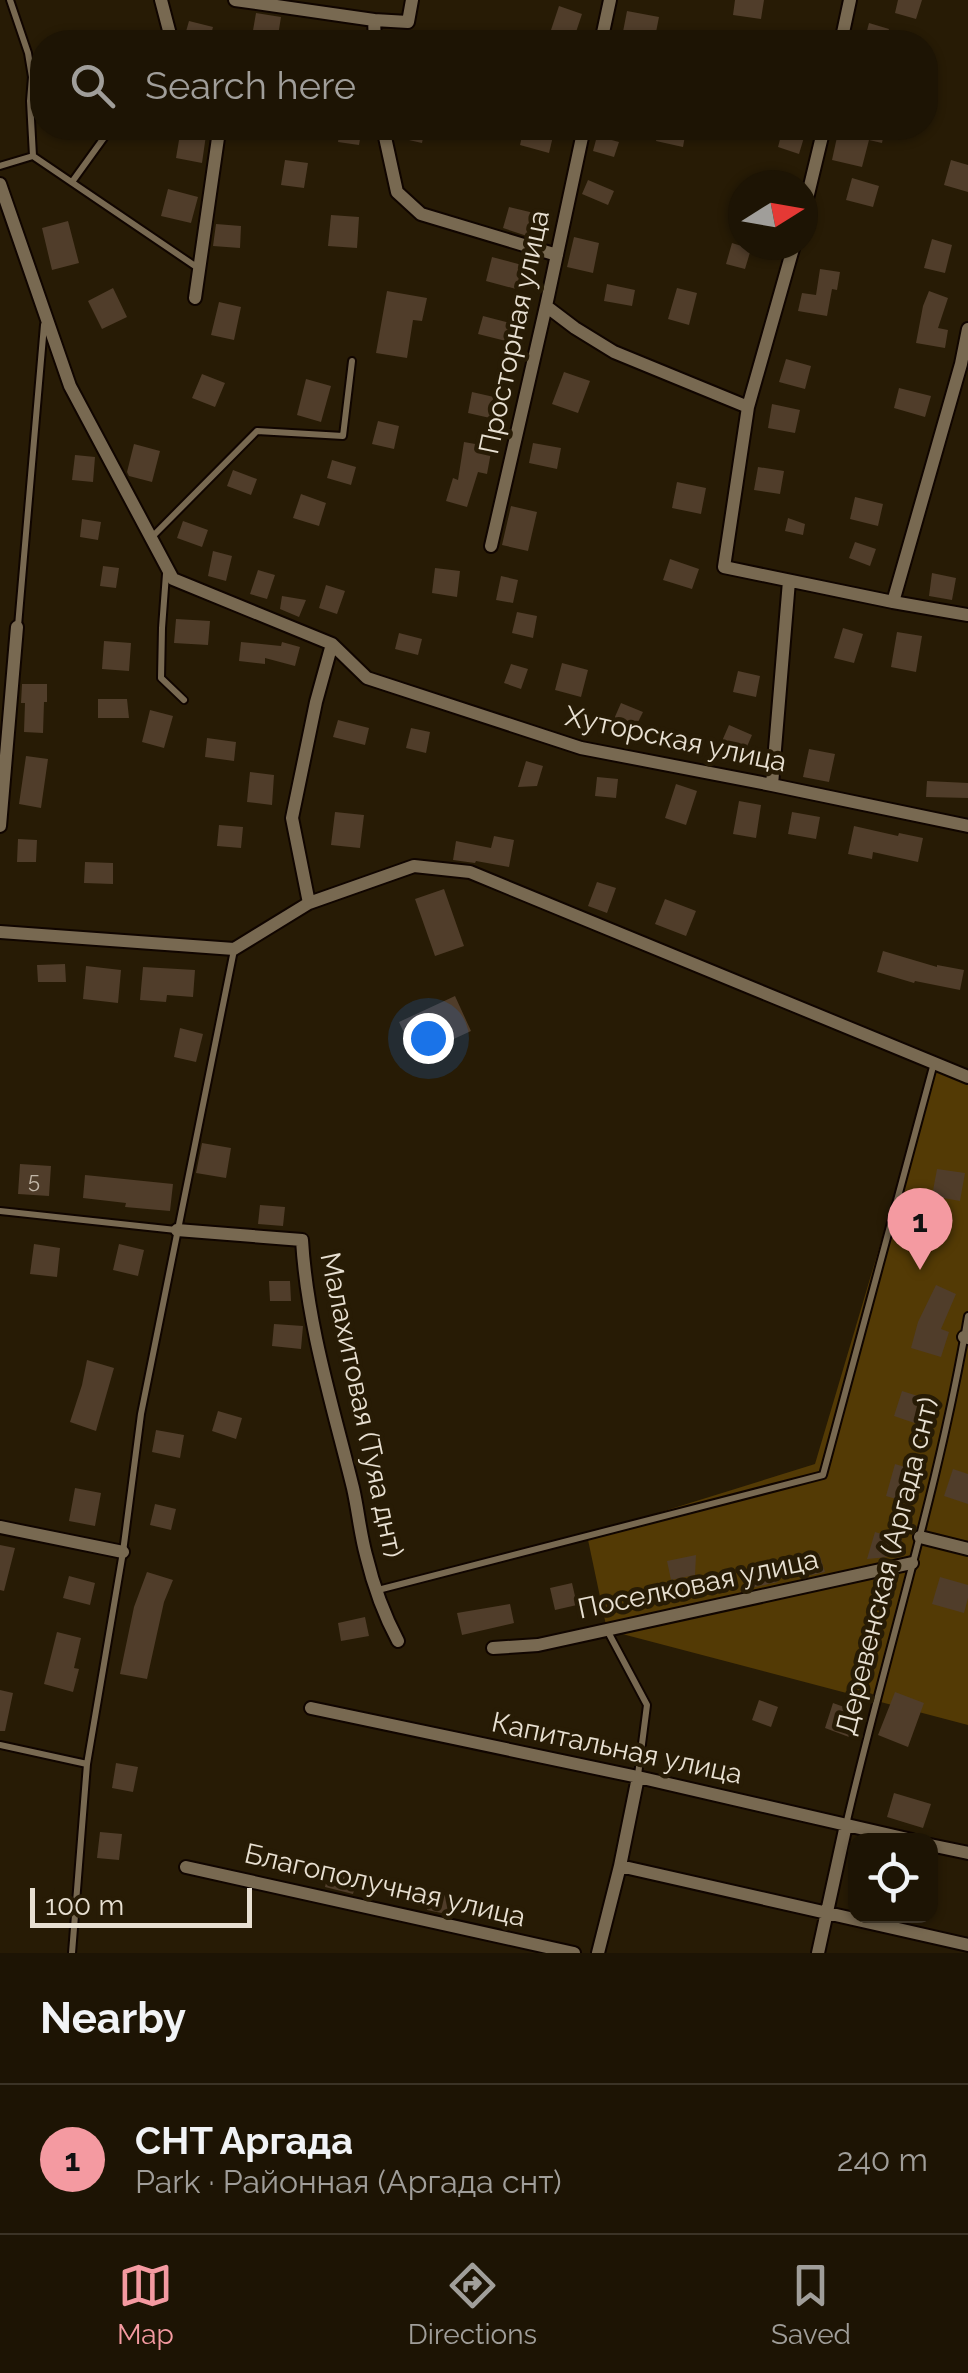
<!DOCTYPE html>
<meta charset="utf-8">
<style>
:root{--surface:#1d1404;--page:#251d0e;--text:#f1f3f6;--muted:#a09e9a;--line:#3b3326;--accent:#f49aa1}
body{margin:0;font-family:Raleway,sans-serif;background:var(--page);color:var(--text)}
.controls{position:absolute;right:30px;bottom:30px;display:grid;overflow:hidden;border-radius:20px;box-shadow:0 2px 8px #0004}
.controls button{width:90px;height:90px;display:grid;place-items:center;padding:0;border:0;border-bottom:2px solid var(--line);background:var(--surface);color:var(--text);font:50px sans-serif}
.compass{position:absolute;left:728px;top:170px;width:90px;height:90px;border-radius:50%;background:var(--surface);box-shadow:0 2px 8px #0004;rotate:79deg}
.scale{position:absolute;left:30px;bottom:25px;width:222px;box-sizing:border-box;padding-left:10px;border:5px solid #e8e0d2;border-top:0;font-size:28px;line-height:35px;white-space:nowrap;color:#e8e0d2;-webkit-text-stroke:8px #271b05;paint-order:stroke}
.you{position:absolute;left:428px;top:1038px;width:35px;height:35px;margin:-25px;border:8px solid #fff;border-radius:50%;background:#1a73e8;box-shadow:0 0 0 15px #1a73e833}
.badge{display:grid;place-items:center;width:65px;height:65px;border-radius:50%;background:var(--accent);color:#111;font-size:32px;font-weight:700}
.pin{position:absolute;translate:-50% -82px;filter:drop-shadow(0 2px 5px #0008)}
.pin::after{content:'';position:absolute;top:52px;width:35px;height:30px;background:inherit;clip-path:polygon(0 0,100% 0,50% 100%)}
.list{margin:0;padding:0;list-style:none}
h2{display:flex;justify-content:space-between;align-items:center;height:130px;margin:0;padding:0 40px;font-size:42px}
h2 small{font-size:32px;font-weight:400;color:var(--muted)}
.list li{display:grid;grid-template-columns:65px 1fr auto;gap:30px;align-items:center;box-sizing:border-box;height:150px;padding:0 40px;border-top:2px solid var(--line)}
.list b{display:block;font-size:38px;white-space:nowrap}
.list p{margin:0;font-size:32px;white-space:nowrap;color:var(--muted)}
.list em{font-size:32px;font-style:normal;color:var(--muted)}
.icon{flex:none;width:55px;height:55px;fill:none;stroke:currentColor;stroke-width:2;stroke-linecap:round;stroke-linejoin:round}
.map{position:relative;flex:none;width:968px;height:1953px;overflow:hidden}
.search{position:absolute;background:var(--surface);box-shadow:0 2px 8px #0004;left:30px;right:30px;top:30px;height:110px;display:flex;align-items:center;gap:25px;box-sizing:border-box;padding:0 35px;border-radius:40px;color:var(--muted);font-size:38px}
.sheet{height:280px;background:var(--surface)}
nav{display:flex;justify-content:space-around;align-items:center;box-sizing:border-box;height:140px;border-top:2px solid var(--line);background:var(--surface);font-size:28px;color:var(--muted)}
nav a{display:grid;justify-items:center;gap:5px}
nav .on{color:var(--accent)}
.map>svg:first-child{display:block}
</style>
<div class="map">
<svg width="968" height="1953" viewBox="0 0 968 1953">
<rect width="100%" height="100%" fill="#271b05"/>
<path fill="#533a05" d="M934,1063L968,1075V1725L607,1630L587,1535L815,1464Z"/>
<path fill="#503d2a" d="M735,0H764L761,19L733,15Z
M898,0H922L916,19L895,13Z
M559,6L582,14L574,38L551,30Z
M627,11L659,17L654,42H621Z
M256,13L281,17L277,42H251Z
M189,21L213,27L209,42H183Z
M869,23L889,29L885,42H864Z
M181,128H207L202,163L176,158Z
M340,128H362L359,145L338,142Z
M402,128H425L422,143L400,138Z
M524,128H536L554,132L549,153L520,145Z
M659,128L686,130L683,147L656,141Z
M783,128L805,134L799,154L778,147Z
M839,128H885L882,143L869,140L862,167L832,160Z
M597,136L619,142L614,157L593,151Z
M285,160L308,163L304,188L281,185Z
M951,160L968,165V192L944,185Z
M852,178L879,186L873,207L846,200Z
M588,180L614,191L608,205L582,194Z
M168,189L198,197L191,223L161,216Z
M509,207L534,213L527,236L503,228Z
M331,215L359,217L357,248L328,246Z
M68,221L79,263L52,270L42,228Z
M216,224L241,226L240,248L213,246Z
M574,237L599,243L593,273L567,267Z
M932,239L952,245L945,273L924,268Z
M732,243L751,249L745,269L726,264Z
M492,257L522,265L516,289L486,281Z
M820,269L840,272L837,290L832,289L827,316L798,311L802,293L816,295Z
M607,284L635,290L632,306L604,301Z
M113,288L127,317L102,329L88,301Z
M677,288L697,293L689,325L668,319Z
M387,291L427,298L422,321L413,320L407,358L376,353Z
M929,291L948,298L938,328L948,330L945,348L916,343L923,306Z
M219,302L241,307L234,340L211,335Z
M483,316L510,323L506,341L478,334Z
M786,359L811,366L805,389L779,382Z
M564,372L590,381L578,413L552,404Z
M202,374L225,383L215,407L192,398Z
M306,379L331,386L321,422L297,415Z
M899,388L931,396L925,417L894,408Z
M472,392L494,397L490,418L468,413Z
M772,404L800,410L795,433L768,428Z
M378,421L399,426L394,449L372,444Z
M464,442L492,447L487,474L478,472L467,507L446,501L453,478L458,480Z
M533,443L561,448L557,469L529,463Z
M134,444L160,451L152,482L129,476L127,472Z
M75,455L95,457L93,482L72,480Z
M332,460L356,467L351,485L327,478Z
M758,467L784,471L780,494L754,490Z
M233,470L257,479L251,495L227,486Z
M677,482L706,488L701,514L672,508Z
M301,494L326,503L319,526L293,518Z
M855,497L883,504L878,526L850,519Z
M511,506L537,512L528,551L502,545Z
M788,518L805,524L803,535L785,531Z
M82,519L101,522L98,540L80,537Z
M183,521L208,530L202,547L177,538Z
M855,542L876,549L870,566L849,558Z
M213,551L232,556L226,581L208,576Z
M670,559L699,569L692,589L663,580Z
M103,566L119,568L116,588L100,586Z
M435,568L460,571L457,597L432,593Z
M258,570L275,575L267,599L250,594Z
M932,573L956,578L952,600L929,596Z
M501,576L518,580L513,603L496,600Z
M326,585L345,591L337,614L319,608Z
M282,596L306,600L299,617L280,609Z
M517,612L537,616L533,638L512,633Z
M176,619L210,621L208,645L174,643Z
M843,628L863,634L854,663L834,658Z
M897,632L922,636L916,672L891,667Z
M399,633L422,639L418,655L395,649Z
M104,641L131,643L129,671L102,669Z
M241,642L281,646L282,642L300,647L295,666L265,658V664L239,661Z
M562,663L588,670L581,697L555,690Z
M511,664L528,669L521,689L504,683Z
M738,671L760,676L756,697L733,692Z
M22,684H47V702H44L43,733L24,732L25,703H21Z
M98,699H127L129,718H98Z
M621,703L643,712L635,728L614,719Z
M150,710L173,716L164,748L142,742Z
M338,720L369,728L365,745L333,737Z
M729,725L752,735L742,758L719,748Z
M411,728L430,732L426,753L406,748Z
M207,738L236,742L234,761L205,757Z
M809,749L835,754L829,782L803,777Z
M26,756L48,759L41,808L19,804Z
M526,761L543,766L537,786L518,787Z
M250,772L274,775L272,805L247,802Z
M597,777L618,779L616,798L595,796Z
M927,781L968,783V798L926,797Z
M676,784L697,791L686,825L665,818Z
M739,801L761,805L756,838L733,834Z
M335,812L364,815L360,848L331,845Z
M792,812L820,817L816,839L788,834Z
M219,825L243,827L241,848L217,846Z
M854,826L898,836L899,833L923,838L918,862L873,852L872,859L848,854Z
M494,836L514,840L509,867L476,861L475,863L453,860L456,841L491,848Z
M18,839L37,840L36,862H17Z
M85,862L113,863V884L84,883Z
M597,882L616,888L607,913L588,906Z
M444,889L464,946L435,956L415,899Z
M665,899L696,911L686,936L655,924Z
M883,951L937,967V965L964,970L960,990L915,981L914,983L877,972Z
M65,964L66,982H38L37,965Z
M86,966L121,970L118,1003L83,999Z
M143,967L195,970L193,997L167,995L166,1002L140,1000Z
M455,996L471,1031L415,1057L399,1022Z
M180,1028L203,1034L196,1062L174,1057Z
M202,1143L231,1148L226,1178L196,1173Z
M20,1164L51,1166L49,1196L18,1194Z
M937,1169L965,1173L960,1201L932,1196Z
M85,1175L173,1184L170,1211L125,1207L126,1203L83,1198Z
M260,1205L285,1207L283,1226L258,1224Z
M34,1244L60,1248L57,1277L30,1274Z
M119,1244L144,1250L138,1276L113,1270Z
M269,1281H290L291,1301H270Z
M936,1285L956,1294L941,1329L949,1332L941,1357L911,1348L918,1322Z
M274,1324L303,1326L301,1349L272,1346Z
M87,1360L114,1368L96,1431L70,1422L82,1385Z
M902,1391L937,1402L929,1428L894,1416Z
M218,1411L242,1418L236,1439L212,1431Z
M156,1430L184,1435L180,1458L152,1452Z
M895,1464L918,1471L909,1503L886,1496Z
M953,1469L968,1474V1504L944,1496Z
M75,1488L101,1493L95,1526L69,1521Z
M155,1504L176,1509L171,1530L150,1525Z
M875,1532L902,1540L898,1556L867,1559Z
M0,1545L15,1548L4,1591L0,1590Z
M819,1553L825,1572L803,1577L798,1561Z
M696,1555L695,1575L671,1580L667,1561Z
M770,1563L778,1582L751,1588L745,1572Z
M147,1572L173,1580L164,1602L147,1679L120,1674L134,1607Z
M69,1576L95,1583L90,1605L63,1598Z
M940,1577L968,1585V1598L964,1613L932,1604Z
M572,1583L577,1605L555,1610L550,1588Z
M510,1604L514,1623L462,1635L457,1613Z
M365,1617L369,1636L341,1641L338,1623Z
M57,1632L81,1638L74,1668L79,1669L73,1692L44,1684Z
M0,1690L13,1693L5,1731H0Z
M895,1692L924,1703L908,1747L878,1735Z
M759,1700L778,1707L771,1727L752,1720Z
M833,1703L858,1712L849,1737L825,1728Z
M116,1763L138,1767L133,1792L112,1788Z
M894,1793L931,1804L923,1828L887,1817Z
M100,1832L122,1834L119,1860L97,1858Z
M329,1869L358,1876L353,1894L325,1887Z
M432,1892L455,1898L451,1915L427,1910Z"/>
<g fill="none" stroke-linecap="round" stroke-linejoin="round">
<g stroke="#100500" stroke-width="10">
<path id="lane" d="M10,0L28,53L32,77L30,101L33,156
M0,166L33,156L198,268
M72,182L111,128
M151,538L257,431L343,436L352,361
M166,574L162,628L161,678L184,700
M18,626L44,325
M0,1211L176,1230
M378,1590L823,1475L934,1063
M607,1630L647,1705L638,1775
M0,1745L87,1764
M846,1825C885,1655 939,1489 968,1316
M72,1953L87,1764L123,1552L141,1414L234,950"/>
</g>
<g stroke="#100500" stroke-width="16">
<path id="street" d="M161,0L172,42
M235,0L374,20L375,42
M374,20L408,22L412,0
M601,42L610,0
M841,42L850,0
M383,128L397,192L421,214L557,255
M0,184L70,386L173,579L332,644L367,678L581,748L772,785L968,826
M803,215L824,128
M794,245L748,407L724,567L893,602L968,615
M195,298L219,131L217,128
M546,306L575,328L614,352L748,407
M491,546L546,306L584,128
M893,602L961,364L968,329
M772,785L789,581
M0,826L17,627
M309,903L292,818L316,702L332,644
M0,932L234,949L309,903L414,866L470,872L968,1077
M177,1230L302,1240C307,1324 333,1407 353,1488C358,1510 360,1533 366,1555C373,1584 384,1615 398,1641
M964,1337L968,1338
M0,1527L123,1552
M920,1537L968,1549
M493,1648L538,1645L912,1563
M311,1708L638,1777L912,1840
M930,1845L968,1853
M620,1866L968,1945
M186,1867L574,1953
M598,1953L620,1866L638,1777
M818,1953L846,1825"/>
</g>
<use href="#lane" stroke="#786951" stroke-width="6"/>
<use href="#street" stroke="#786951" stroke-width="12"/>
</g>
<g text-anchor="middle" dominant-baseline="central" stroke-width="9" stroke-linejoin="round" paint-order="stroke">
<g font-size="22" fill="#c2b7a8">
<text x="34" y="1180">5</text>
</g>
<g font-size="28" fill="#e8e0d2" stroke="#271b05">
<text transform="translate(514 332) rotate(-78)">Просторная улица</text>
<text transform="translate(676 739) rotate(12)">Хуторская улица</text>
<text transform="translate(362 1405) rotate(78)">Малахитовая (Туяа днт)</text>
<text transform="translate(887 1566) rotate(-76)">Деревенская (Аргада снт)</text>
<text transform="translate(698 1584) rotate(-12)">Поселковая улица</text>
<text transform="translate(617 1748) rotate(12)">Капитальная улица</text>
<text transform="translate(385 1885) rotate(13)">Благополучная улица</text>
</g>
</g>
</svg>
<div class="controls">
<button><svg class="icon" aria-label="locate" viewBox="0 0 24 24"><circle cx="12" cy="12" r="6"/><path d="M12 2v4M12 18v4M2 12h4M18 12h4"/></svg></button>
</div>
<svg class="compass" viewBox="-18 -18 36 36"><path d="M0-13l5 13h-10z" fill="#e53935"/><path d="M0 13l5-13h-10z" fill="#a09e9a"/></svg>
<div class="scale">100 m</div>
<div class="you"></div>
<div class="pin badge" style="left:920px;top:1270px">1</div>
<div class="search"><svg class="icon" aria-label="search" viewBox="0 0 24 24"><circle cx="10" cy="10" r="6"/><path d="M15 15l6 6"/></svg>Search here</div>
</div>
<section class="sheet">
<h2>Nearby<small></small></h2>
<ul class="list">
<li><span class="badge">1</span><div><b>СНТ Аргада</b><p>Park · Районная (Аргада снт)</p></div><em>240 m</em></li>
</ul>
</section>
<nav>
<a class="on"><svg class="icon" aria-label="map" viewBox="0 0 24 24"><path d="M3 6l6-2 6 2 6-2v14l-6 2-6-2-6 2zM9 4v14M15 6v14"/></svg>Map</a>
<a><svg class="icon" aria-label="directions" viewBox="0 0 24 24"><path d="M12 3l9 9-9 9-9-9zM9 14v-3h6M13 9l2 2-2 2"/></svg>Directions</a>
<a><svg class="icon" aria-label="saved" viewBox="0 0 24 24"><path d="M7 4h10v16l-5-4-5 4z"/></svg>Saved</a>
</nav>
